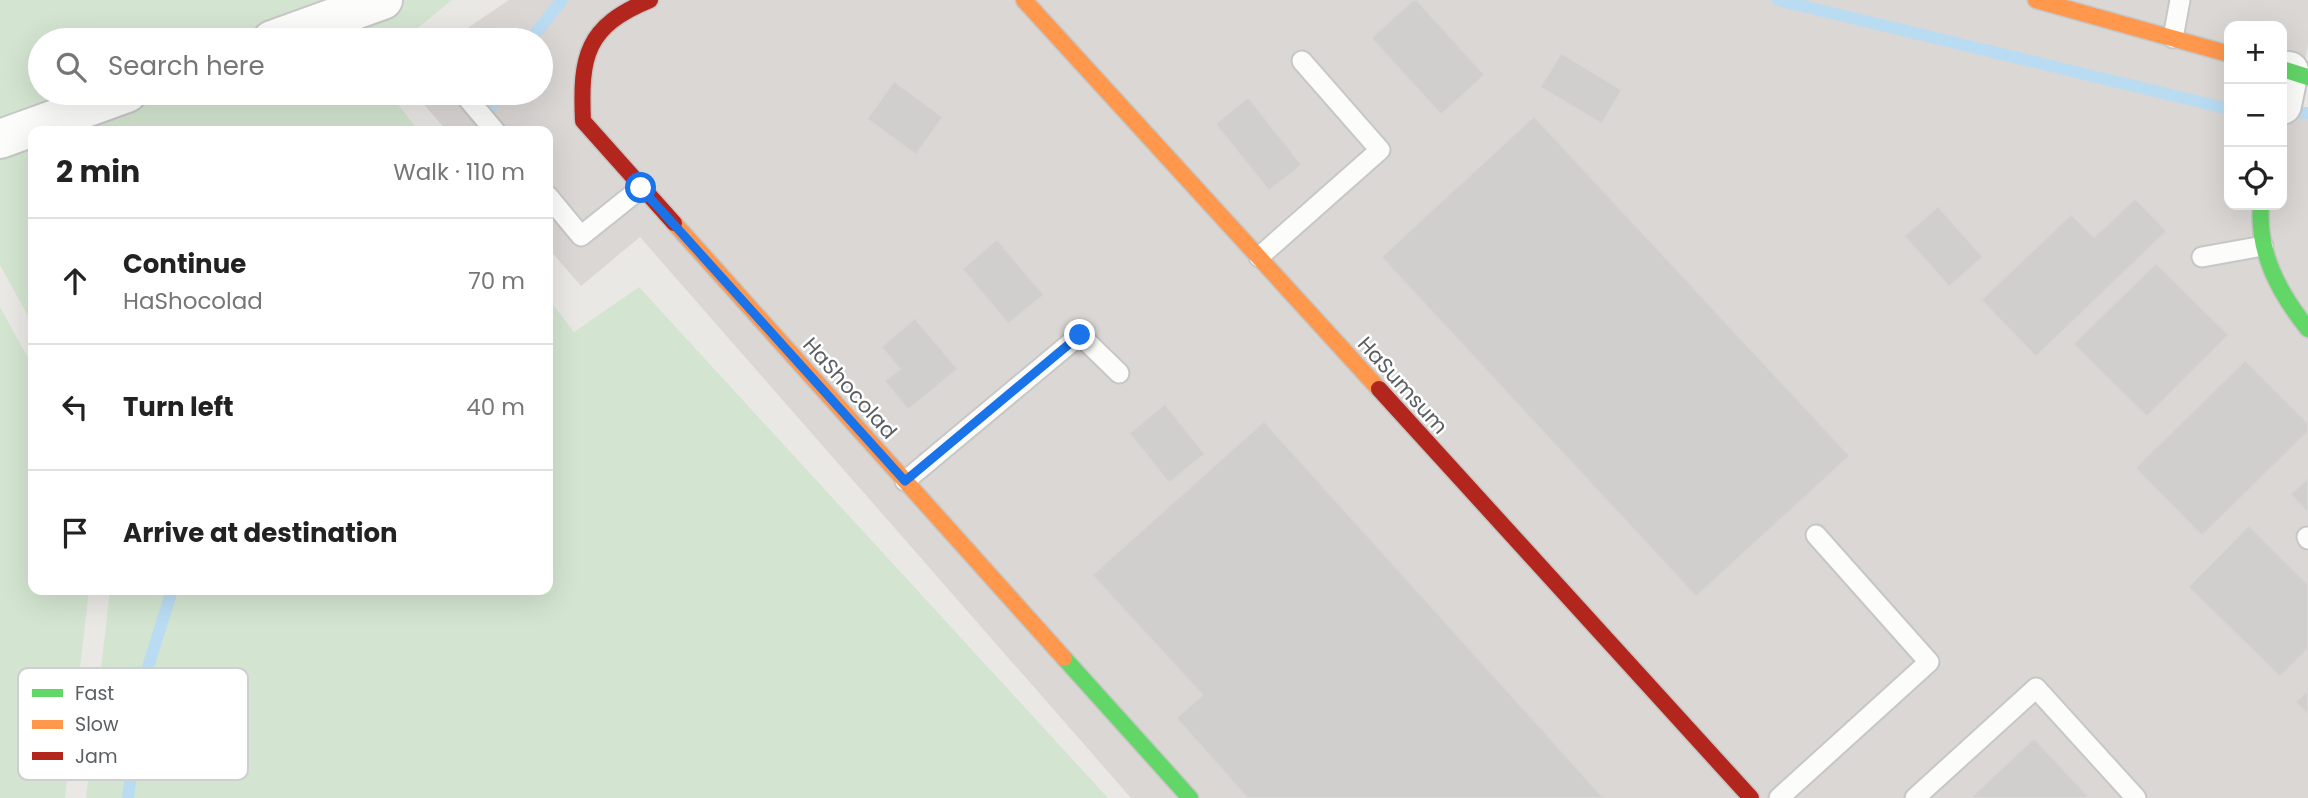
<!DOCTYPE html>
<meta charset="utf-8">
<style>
:root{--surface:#fff;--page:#f2f2f2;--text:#222;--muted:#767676;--line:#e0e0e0}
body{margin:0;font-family:Poppins,sans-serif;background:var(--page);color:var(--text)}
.controls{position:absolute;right:21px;top:21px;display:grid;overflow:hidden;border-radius:14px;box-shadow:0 7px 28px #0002}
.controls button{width:63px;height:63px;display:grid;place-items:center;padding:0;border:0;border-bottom:2px solid var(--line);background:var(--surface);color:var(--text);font:35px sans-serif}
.stop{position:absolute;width:21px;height:21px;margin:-16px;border:5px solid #1a73e8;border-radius:50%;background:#fff}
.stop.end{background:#1a73e8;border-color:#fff;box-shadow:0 2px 7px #0008}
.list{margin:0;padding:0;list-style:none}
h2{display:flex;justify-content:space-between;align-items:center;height:91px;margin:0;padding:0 28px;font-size:30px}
h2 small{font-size:23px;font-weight:400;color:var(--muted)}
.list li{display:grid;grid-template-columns:46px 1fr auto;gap:21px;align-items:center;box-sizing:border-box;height:126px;padding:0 28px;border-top:2px solid var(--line)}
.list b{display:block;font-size:26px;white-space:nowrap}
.list p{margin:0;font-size:23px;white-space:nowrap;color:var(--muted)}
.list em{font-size:23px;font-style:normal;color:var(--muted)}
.icon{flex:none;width:38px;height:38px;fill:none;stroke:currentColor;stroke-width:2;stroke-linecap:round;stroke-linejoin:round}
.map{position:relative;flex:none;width:2308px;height:798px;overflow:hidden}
.search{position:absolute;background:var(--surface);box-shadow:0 7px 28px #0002;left:28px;top:28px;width:525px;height:77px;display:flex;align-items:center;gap:18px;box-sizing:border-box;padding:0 24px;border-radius:38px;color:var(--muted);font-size:26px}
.panel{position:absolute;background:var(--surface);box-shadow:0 7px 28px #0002;left:28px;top:126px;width:525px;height:469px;border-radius:14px}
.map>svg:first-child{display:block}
</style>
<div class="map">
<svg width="2308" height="798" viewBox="0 0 2308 798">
<rect width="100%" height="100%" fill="#eae8e4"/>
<path fill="#dad7d4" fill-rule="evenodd" d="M509,0H2308V44L2298,112L2308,116V798H1131L640,237L581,286L548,248V131H447L414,93H541V40H450ZM2229,26H2282V205H2229Z"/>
<path fill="#d3e5d0" d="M0,0H452L403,40H40V93H389L419,131H33V325L0,265Z
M639,287L1108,798H86L110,590H548V298L574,332Z
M0,307L33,367V590H89L65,798H0Z"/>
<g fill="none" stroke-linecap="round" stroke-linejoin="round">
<path stroke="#badcf2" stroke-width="12" d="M1778,0L2229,109
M530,40L562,0
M2284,112L2308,113
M479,131L498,93
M128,798L145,677L172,590"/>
</g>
<path fill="#d0cfcd" stroke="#d9d7d4" stroke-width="2" d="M1413,0H1417L1485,75L1441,115L1371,38Z
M1561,53L1622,90L1602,124L1540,87Z
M894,81L943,117L916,155L867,119Z
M1248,97L1302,165L1269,191L1215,124Z
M1534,116L1850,456L1696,597L1381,257Z
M2135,198L2167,231L2036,357L1981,300L2071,214L2094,237Z
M1938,206L1983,257L1949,287L1904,236Z
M997,239L1044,295L1008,324L962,269Z
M2156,263L2229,335L2147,417L2073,344Z
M915,318L958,369L908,410L884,381L900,369L881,347Z
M2245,360L2308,423V432L2202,536L2135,468Z
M1165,404L1205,454L1169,483L1129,433Z
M1264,421L1604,798H1247L1176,718L1202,695L1092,575Z
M2308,478V513L2290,494Z
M2249,525L2308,584V649L2280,677L2188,587Z
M2308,690V715L2295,702Z
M2034,738L2090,798H1970Z"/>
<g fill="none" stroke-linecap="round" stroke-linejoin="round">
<g stroke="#c6c7c6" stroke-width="23">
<path id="lane" d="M2173,38L2180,0
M463,93L495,131
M548,196L581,236L641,188
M1259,257L1380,150L1302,61
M2202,257L2263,246
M905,481L1080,335L1119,373
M2307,537L2308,539
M1779,798L1929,662L1816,535
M1915,798L2036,688L2136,798"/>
</g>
<g stroke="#c6c7c6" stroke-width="42">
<path id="street" d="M272,40L383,0
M2282,105L2289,71
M0,139L127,93"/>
</g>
<g stroke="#c6c6c5" stroke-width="19">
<path id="fast" d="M2282,69L2308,77
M2261,205C2257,252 2279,293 2308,329
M1064,658L1190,798"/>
</g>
<g stroke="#c6c6c5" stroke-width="19">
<path id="slow" d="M1024,0L1379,389
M2036,0L2229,54
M674,223L1064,658"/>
</g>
<g stroke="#c6c6c5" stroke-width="19">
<path id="jam" d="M650,0C586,26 580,56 583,121L674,223
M1379,389L1751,798"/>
</g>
<use href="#lane" stroke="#fcfcfb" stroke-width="19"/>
<use href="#street" stroke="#fcfcfb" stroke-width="38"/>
<use href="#fast" stroke="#63d668" stroke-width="16"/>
<use href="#slow" stroke="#ff974d" stroke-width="16"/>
<use href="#jam" stroke="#b3261e" stroke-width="16"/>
</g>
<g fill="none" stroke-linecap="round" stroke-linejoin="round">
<path stroke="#1a73e8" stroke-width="9" d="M641,188L905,481L1080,335"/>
</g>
<g text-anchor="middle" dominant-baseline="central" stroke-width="5" stroke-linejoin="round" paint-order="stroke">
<g font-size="21" fill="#5a5e62" stroke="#fff">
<text transform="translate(1403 385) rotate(48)">HaSumsum</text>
<text transform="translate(850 388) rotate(48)">HaShocolad</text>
</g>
</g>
<rect x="18" y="668" width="230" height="112" rx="10" fill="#fff" stroke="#cecfd0" stroke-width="2"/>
<rect x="32" y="689" width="31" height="8" fill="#63d668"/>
<rect x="32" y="720" width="31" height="9" fill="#ff974d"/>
<rect x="32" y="752" width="31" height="8" fill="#b3261e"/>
<g font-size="19" fill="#5a5e62">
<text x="75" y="700">Fast</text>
<text x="75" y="731">Slow</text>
<text x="75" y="763">Jam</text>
</g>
</svg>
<div class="controls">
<button>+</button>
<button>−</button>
<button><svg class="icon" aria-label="locate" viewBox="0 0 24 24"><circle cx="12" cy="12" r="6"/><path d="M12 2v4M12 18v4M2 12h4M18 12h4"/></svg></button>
</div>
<div class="stop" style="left:641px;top:188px"></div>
<div class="stop end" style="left:1080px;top:335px"></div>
<div class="search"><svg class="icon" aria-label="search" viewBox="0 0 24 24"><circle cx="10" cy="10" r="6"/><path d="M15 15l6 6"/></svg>Search here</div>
<section class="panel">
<h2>2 min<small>Walk · 110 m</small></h2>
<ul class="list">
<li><svg class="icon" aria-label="ahead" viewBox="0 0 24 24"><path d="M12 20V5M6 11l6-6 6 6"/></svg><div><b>Continue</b><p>HaShocolad</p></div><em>70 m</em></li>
<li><svg class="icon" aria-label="left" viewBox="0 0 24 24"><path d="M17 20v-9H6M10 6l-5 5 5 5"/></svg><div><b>Turn left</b></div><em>40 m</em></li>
<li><svg class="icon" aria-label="arrive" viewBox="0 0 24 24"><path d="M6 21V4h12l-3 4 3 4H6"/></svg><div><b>Arrive at destination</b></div></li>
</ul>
</section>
</div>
